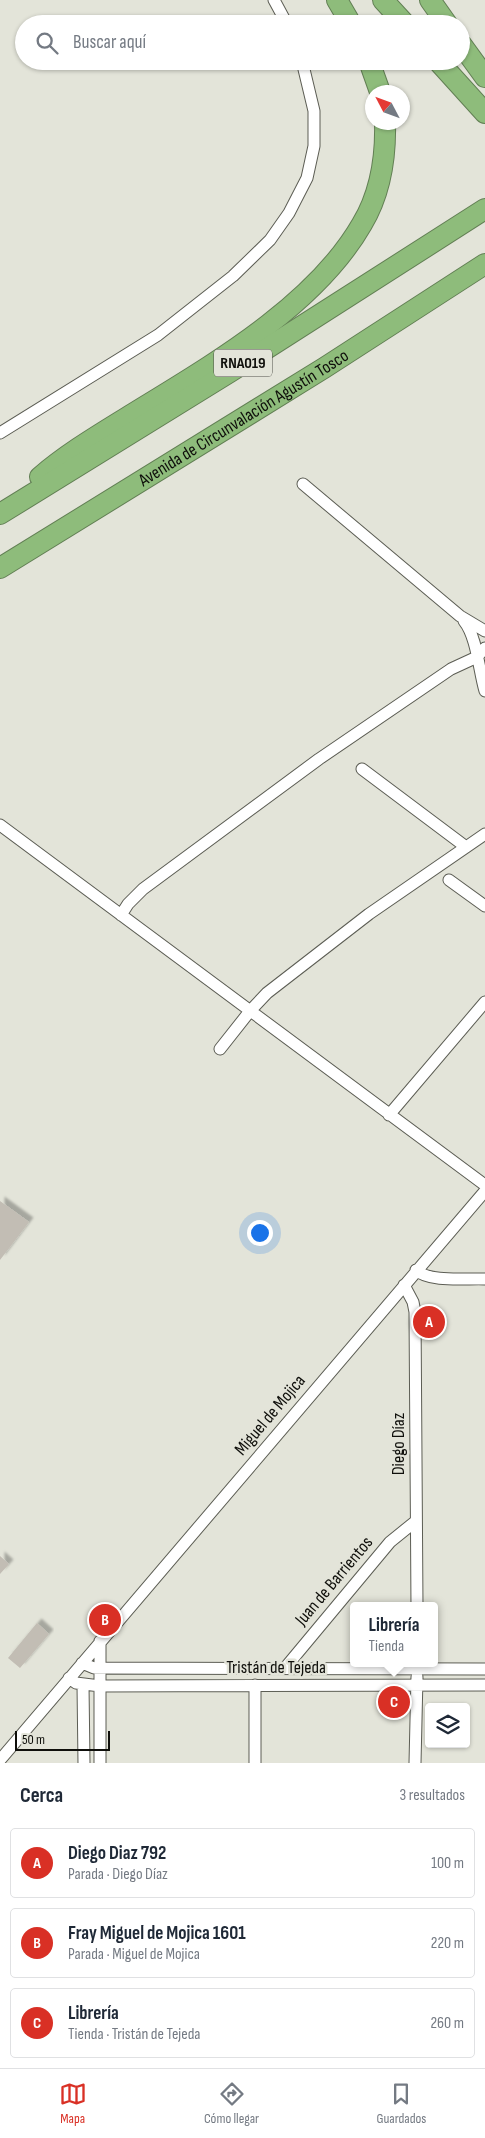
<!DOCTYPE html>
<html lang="es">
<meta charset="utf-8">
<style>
:root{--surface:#fff;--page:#f2f2f3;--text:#1f2937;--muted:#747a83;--line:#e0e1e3;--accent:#d93025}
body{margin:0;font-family:"Sofia Sans Condensed",sans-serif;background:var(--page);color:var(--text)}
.controls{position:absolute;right:15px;bottom:15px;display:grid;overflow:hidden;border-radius:5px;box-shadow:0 1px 4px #0004}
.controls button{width:45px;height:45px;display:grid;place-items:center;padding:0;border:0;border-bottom:1px solid var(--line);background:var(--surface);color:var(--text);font:25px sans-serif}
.compass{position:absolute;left:365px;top:85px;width:45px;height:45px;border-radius:50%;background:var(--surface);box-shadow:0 1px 4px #0004;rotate:311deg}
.scale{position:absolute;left:15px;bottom:12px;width:95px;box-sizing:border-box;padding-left:5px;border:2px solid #0f0f0b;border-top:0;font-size:14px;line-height:18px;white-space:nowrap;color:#0f0f0b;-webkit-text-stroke:4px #e3e4d9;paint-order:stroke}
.you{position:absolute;left:259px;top:1232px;width:18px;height:18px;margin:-12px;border:4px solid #fff;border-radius:50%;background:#1a73e8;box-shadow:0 0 0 8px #1a73e833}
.badge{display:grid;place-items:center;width:32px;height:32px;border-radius:50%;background:var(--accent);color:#fff;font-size:16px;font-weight:700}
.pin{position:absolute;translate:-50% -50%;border:2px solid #fff;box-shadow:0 1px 5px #0006}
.popup{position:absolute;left:350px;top:1602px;width:88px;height:65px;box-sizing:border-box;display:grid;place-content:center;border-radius:5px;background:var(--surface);filter:drop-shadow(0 1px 4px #0005);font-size:16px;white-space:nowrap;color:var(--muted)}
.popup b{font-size:19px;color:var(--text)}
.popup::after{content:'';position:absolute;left:50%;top:100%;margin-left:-10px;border:10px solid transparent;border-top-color:var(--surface)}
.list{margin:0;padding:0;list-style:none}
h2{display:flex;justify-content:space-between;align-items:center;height:65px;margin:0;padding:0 20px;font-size:21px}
h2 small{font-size:16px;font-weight:400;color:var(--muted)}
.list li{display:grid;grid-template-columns:32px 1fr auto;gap:15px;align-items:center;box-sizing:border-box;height:70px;margin:0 10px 10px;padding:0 10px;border:1px solid var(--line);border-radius:5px}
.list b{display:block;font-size:19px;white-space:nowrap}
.list p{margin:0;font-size:16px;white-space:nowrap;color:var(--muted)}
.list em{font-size:16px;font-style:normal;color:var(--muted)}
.icon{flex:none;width:28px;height:28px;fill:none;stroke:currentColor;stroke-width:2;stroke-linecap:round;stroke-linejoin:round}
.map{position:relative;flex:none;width:485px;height:1763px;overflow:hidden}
.search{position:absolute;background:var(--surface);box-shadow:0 1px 4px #0004;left:15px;right:15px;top:15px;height:55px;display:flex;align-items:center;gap:12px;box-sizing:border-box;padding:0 18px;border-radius:28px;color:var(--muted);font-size:19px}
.sheet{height:305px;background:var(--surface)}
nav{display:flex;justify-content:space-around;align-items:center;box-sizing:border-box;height:70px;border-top:1px solid var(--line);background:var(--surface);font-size:14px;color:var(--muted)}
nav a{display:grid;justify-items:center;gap:2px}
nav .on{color:var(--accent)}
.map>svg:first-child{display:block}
</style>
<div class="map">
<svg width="485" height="1763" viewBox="0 0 485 1763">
<defs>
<filter id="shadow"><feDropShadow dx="4.5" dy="-4.5" stdDeviation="1" flood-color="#0004"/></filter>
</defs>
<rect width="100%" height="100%" fill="#e3e4d9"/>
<path fill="#c2bdb4" filter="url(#shadow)" d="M0,1201L29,1222L0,1260Z
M0,1556L9,1564L0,1574Z
M37,1623L49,1634L20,1668L8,1658Z"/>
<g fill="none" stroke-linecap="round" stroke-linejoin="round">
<g stroke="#5c5d54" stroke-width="13">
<path id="minor" d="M274,0L287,24
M0,433L158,335L233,276L270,240L289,213L307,178L314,146V111L302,61
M303,484L460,616L485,631
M464,621C477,637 479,671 485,691
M362,769L466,847
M0,825L485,1185
M449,880L485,906
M121,915L128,904L143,889L319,759L451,669L477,657L485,648
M220,1049L250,1011L267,993L369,914L485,834
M389,1115L485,1002
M416,1270C430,1283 467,1278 485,1279
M404,1285L413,1302L415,1312L417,1606
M82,1663L94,1668L485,1669
M285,1668L390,1542L416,1521
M69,1678L76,1683L100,1686L485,1685
M83,1685L84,1763
M0,1760L485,1191
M100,1763V1641
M255,1763V1685
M415,1763L417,1677"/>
</g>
<g stroke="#627f54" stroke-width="22">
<g id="motorway">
<path d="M337,0L351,24"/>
<path d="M383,0L405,24"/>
<path d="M430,0L447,24"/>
<path d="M461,44L485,77"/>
<path d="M369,61L380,92"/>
<path d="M438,61L485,113"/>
<path d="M40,477C69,452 102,433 134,413C212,365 315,306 362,224C380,194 386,158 385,122"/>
<path d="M0,514L230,372L485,209"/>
<path id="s1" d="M0,568L324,368L485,264"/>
</g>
</g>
<use href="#minor" stroke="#fff" stroke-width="11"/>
<use href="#motorway" stroke="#8ebc7b" stroke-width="20"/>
</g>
<g text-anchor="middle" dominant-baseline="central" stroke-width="5" stroke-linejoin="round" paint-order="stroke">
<rect fill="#e3e4d9" stroke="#4f4f49" stroke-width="1" x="214" y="349.5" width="58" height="27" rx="4"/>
<g font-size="16" font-weight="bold" fill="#0f0f0b">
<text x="243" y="363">RNA019</text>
</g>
<g font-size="18" fill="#0f0f0b" stroke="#e3e4d9">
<text stroke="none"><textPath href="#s1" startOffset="286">Avenida de Circunvalación Agustín Tosco</textPath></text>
<text transform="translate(270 1415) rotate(-50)">Miguel de Mojica</text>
<text transform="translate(398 1444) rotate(-90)">Diego Díaz</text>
<text transform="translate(334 1581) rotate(-50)">Juan de Barrientos</text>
<text x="276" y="1667">Tristán de Tejeda</text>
</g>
</g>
</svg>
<div class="controls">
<button><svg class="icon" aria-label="layers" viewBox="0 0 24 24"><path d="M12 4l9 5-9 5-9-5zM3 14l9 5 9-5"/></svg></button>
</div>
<svg class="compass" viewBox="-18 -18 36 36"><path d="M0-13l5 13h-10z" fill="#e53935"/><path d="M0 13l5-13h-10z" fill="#747a83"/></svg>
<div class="scale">50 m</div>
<div class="you"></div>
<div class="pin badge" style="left:429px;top:1322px">A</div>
<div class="pin badge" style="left:105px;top:1620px">B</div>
<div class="pin badge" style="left:394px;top:1702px">C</div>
<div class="popup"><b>Librería</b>Tienda</div>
<div class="search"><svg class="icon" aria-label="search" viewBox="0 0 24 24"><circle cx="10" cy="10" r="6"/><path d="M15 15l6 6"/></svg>Buscar aquí</div>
</div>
<section class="sheet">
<h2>Cerca<small>3 resultados</small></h2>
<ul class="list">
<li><span class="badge">A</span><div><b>Diego Diaz 792</b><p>Parada · Diego Díaz</p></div><em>100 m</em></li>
<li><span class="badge">B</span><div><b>Fray Miguel de Mojica 1601</b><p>Parada · Miguel de Mojica</p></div><em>220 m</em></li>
<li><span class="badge">C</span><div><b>Librería</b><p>Tienda · Tristán de Tejeda</p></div><em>260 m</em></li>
</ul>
</section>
<nav>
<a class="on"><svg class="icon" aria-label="map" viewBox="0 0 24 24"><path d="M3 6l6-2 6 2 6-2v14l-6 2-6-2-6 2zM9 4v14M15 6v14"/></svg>Mapa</a>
<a><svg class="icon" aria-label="directions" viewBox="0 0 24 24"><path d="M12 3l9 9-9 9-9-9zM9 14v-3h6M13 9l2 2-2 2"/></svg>Cómo llegar</a>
<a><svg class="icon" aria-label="saved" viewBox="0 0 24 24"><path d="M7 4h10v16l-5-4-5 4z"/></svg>Guardados</a>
</nav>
